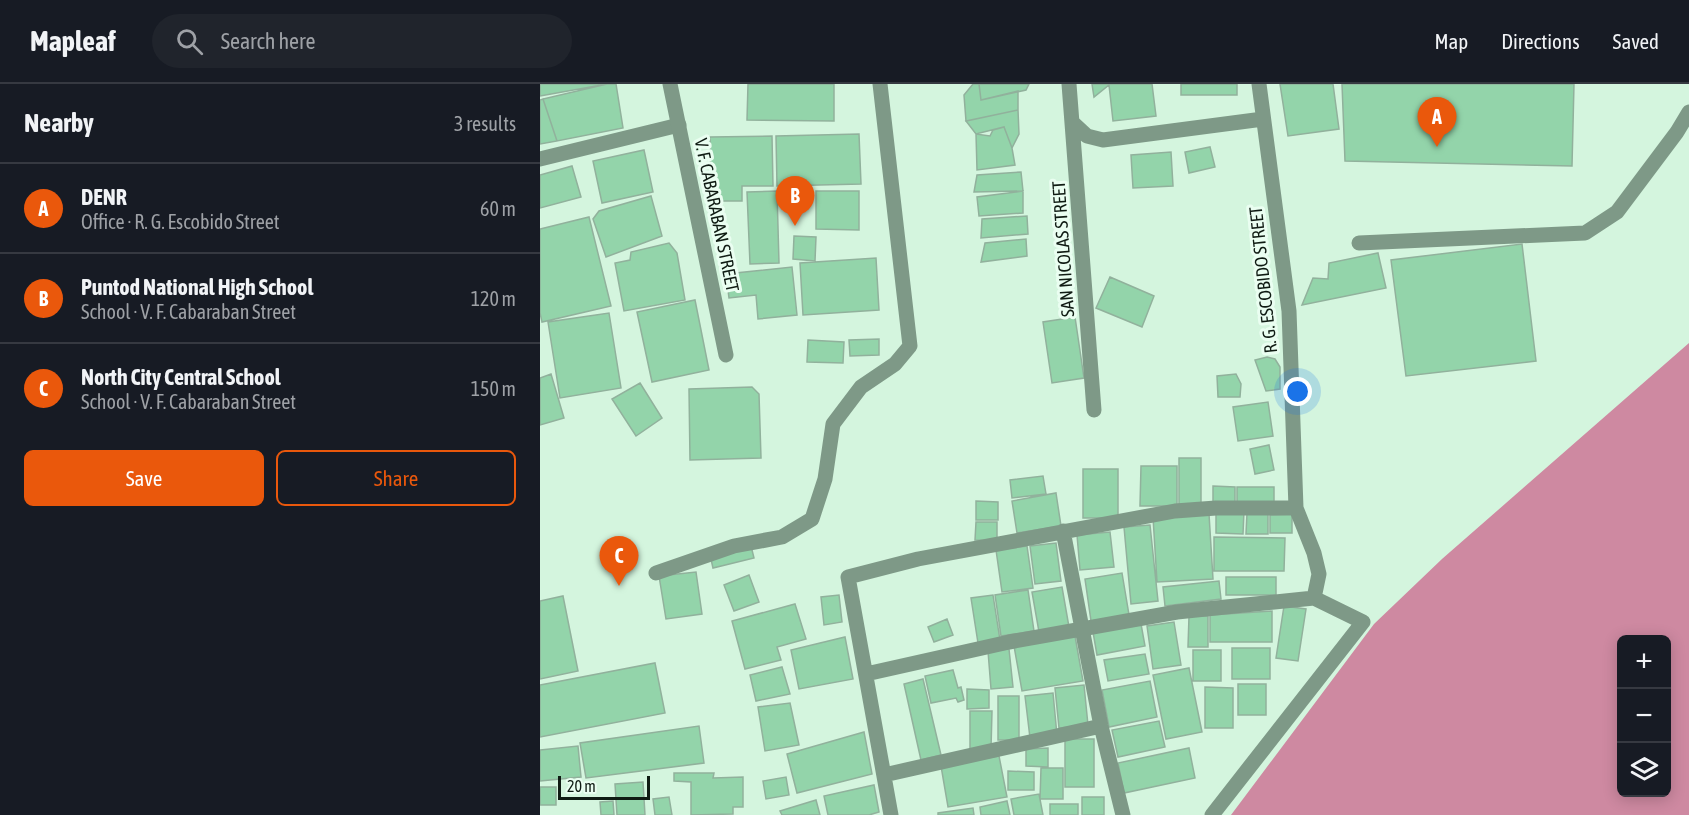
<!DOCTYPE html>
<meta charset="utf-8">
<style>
:root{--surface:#171b24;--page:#20242c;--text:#f1f3f6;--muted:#9ea1a6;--line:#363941;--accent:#ea580c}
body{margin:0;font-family:"Asap Condensed",sans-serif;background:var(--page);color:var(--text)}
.controls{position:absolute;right:18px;bottom:18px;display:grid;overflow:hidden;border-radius:9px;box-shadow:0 3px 15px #0003}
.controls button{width:54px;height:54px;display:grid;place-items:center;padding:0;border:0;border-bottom:2px solid var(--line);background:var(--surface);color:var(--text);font:30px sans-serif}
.scale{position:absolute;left:18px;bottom:15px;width:92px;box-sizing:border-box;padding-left:6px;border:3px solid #0f1b13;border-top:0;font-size:16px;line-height:21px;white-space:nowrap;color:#0f1b13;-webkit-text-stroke:4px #eafef1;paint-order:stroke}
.you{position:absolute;left:758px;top:308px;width:21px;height:21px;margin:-15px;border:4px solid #fff;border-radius:50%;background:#1a73e8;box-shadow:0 0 0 9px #1a73e833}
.badge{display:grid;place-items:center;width:39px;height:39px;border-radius:50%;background:var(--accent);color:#fff;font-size:20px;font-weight:700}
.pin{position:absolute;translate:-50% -50px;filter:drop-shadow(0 2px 3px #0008)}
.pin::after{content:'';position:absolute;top:32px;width:21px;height:18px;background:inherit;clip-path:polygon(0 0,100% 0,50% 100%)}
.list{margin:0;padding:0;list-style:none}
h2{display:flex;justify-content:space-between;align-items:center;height:78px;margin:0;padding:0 24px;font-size:26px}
h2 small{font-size:20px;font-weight:400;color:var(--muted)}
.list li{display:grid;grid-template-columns:39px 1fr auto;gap:18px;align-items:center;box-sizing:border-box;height:90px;padding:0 24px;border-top:2px solid var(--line)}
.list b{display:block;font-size:22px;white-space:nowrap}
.list p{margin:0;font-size:20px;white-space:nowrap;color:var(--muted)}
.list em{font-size:20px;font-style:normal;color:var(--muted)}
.actions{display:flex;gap:12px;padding:18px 24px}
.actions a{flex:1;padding:14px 0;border:2px solid var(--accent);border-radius:9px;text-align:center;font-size:21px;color:var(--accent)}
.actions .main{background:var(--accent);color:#fff}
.icon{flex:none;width:33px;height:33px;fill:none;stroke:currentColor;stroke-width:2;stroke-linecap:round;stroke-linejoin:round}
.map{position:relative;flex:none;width:1149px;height:731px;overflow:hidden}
header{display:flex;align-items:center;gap:36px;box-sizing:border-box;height:84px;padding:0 30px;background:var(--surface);border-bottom:2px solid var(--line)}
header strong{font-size:28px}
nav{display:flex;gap:33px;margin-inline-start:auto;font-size:21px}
.search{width:420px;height:54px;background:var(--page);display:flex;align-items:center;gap:15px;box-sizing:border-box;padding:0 21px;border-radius:33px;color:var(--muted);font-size:22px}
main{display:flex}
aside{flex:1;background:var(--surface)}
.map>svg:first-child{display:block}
</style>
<header>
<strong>Mapleaf</strong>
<div class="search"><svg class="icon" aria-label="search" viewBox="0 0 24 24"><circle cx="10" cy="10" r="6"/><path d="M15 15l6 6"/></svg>Search here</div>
<nav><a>Map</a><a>Directions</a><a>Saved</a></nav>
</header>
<main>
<aside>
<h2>Nearby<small>3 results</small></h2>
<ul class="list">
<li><span class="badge">A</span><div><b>DENR</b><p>Office · R. G. Escobido Street</p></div><em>60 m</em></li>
<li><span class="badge">B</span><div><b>Puntod National High School</b><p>School · V. F. Cabaraban Street</p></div><em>120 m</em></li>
<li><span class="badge">C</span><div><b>North City Central School</b><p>School · V. F. Cabaraban Street</p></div><em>150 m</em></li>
</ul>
<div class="actions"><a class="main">Save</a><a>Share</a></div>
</aside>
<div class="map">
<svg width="1149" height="731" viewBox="0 0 1149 731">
<rect width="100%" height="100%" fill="#d4f5de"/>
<path fill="#ce89a1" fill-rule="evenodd" d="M1149,259V731H691L834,540L902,475ZM1082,556H1126V708H1082Z"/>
<path fill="#93d4aa" stroke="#91b19c" stroke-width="1.5" d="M0,0H67L0,12Z
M67,0H76L83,44L17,57L3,15Z
M208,0H294V37L207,36Z
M433,0H439L441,16L478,7V26L426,37L424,11Z
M439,0H489L486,6L441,16Z
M552,0H612L616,32L573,37L569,1L554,13Z
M641,0H697V11H641Z
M740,0H793L799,45L748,52Z
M802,0H1034L1032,82L805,77Z
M3,15L17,57L0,60V16Z
M478,26L479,50L472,64L464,43L436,50L426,37Z
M464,43L472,64L475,81L437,86L436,50L450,52L453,46Z
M319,50L321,100L237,102L236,52Z
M232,52L233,102H202V117H171L170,53Z
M670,63L675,83L649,89L645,68Z
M104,66L113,108L62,119L53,77Z
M631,68L633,102L593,104L591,71Z
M32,82L41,113L0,124V91Z
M481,88L483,107L434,108L437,91Z
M237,107L239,179L210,180L207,108Z
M276,107H319V146L276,145Z
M483,107V129L439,132L437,113Z
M111,112L122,152L66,173L53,135L59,127Z
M487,132L488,150L441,154L442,135Z
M49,133L71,222L2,238L0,229V145Z
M254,152L276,153L275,177L253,175Z
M486,155L487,172L441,178L445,159Z
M129,159L137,169L145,216L84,227L75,179L90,176L91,168Z
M982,160L996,277L866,292L851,176Z
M838,169L846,204L762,221L773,194L788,195L789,179Z
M336,174L339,226L263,231L260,179Z
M252,183L257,231L218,235L216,211L189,214L186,190Z
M570,193L614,212L602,243L556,224Z
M155,216L169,286L112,298L97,228Z
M69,229L81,304L20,314L8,238Z
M535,233L544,294L512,299L503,238Z
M339,255V271L310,272L309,256Z
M268,256L304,258L303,279L267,278Z
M727,273L735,275L740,283V305L726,307L715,276Z
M11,290L24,334L0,341V294Z
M696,290L701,300L700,313H678L677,292Z
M100,299L122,334L96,352L72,315Z
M212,303L219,310L221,374L150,376L149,305Z
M728,318L733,352L698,357L693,323Z
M729,361L734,386L715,390L710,365Z
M639,374H661V421H639Z
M601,382H637V422H600Z
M543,385H578V434H543Z
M503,392L506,410L472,414L470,396Z
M673,402L695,403V421L673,420Z
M697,403H734V421H697Z
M516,409L521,442L477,449L472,417Z
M436,417L458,418V436H436Z
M676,427H704L703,450L676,449Z
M707,429H728V450H706Z
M669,430L673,495L617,498L613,433Z
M752,430V449H730V431Z
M436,438H457V457L435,456Z
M610,441L618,517L591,520L584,443Z
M570,448L574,483L540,486L537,451Z
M674,453L745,454L744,487H674Z
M516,459L521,497L495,500L490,462Z
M211,462L214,474L173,484L170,471Z
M487,462L493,504L462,508L456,466Z
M156,488L162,530L126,535L119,492Z
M582,489L589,531L551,537L545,495Z
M209,491L219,518L194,527L184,501Z
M686,493H736V511H686Z
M679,497L681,515L625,522L623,503Z
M522,503L529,543L499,548L492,508Z
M488,506L494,547L461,552L455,511Z
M299,511L302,538L284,541L281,513Z
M453,511L460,556L438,559L431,514Z
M23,512L38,587L0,595V517Z
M255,520L266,555L237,563L241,576L205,585L192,537Z
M744,522L766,525L758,577L736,574Z
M732,527V558H670V531Z
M649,532H668V563H648Z
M407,535L413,551L394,558L388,543Z
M634,538L641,581L613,585L607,542Z
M601,540L605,562L557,571L553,548Z
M535,552L543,597L482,607L474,562Z
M305,553L313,595L259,605L251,566Z
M692,564H730V595H692Z
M469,565L473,603L451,605L448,567Z
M653,566H681V597H653Z
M605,570L609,590L568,597L564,576Z
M115,579L125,629L0,653V601Z
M242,583L250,610L216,617L210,591Z
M649,584L662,648L626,655L613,591Z
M413,586L418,604L421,603L424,616L418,618L416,614L391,619L385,592Z
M383,595L401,671L381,676L364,600Z
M610,597L617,633L569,643L562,606Z
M698,600H726V631H698Z
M544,601L548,641L519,644L515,604Z
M665,603L693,604V644H665Z
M427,605L449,606V624L427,625Z
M513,609L517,651L490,654L485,612Z
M458,612H479V656H458Z
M250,619L259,661L225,667L218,623Z
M430,627H452L451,665H430Z
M619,637L625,663L578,673L572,646Z
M159,642L164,679L46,694L40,659Z
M324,648L332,690L257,709L247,670Z
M525,655H554V703H525Z
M38,662L41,693L0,697V666Z
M508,664V683L486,682V665Z
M649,664L655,694L584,709L578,679Z
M459,672L467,713L408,723L401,682Z
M501,684H523V715H500Z
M468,687L494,688V706H468Z
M134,689H174L173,694L203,693V723H193V730L151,731V698L134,697Z
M246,693L249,711L226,715L223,697Z
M103,698L105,731H77L75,700Z
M334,701L339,728L329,731H288L284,712Z
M0,703H16V721H0Z
M499,710L503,731H474L471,715Z
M129,713L132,731H115L113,715Z
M542,713H564V731H542Z
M276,716L280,731H242L240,727Z
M73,717L74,731H61L60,718Z
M467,717L470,731H441L440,723Z
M510,720H538V731H510Z
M433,724L434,731H398V729Z"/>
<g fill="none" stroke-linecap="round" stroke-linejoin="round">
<path stroke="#7e9987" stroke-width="15" d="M0,75L139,41
M819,159L1045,149L1077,128L1137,48L1149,28"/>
<path stroke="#7e9987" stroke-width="15" d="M130,0L186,271
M529,0L554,326
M719,0L749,227L756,424L774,469L779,490L774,514
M533,39L547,52L563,56L723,35
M523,447L561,642L583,731
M116,489L194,462L242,453L272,435L285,395L293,340L321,303L355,280L370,262L340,0
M326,590L469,558L637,528L774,514L823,538L672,731
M344,691L561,642
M351,731L308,493L378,475L635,427L676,424H756"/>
</g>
<g text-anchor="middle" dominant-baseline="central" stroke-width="6" stroke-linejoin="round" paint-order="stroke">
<g font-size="18" fill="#0f1b13" stroke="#eafef1">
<text transform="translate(177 131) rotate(78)">V. F. CABARABAN STREET</text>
<text transform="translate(523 165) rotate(-94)">SAN NICOLAS STREET</text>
<text transform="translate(723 196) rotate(-96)">R. G. ESCOBIDO STREET</text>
</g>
</g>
</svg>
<div class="controls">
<button>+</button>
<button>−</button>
<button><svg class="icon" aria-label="layers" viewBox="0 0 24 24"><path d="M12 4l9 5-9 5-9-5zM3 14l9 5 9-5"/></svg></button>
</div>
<div class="scale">20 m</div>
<div class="you"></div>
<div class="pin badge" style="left:897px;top:63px">A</div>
<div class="pin badge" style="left:255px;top:142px">B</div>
<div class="pin badge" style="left:79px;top:502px">C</div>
</div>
</main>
